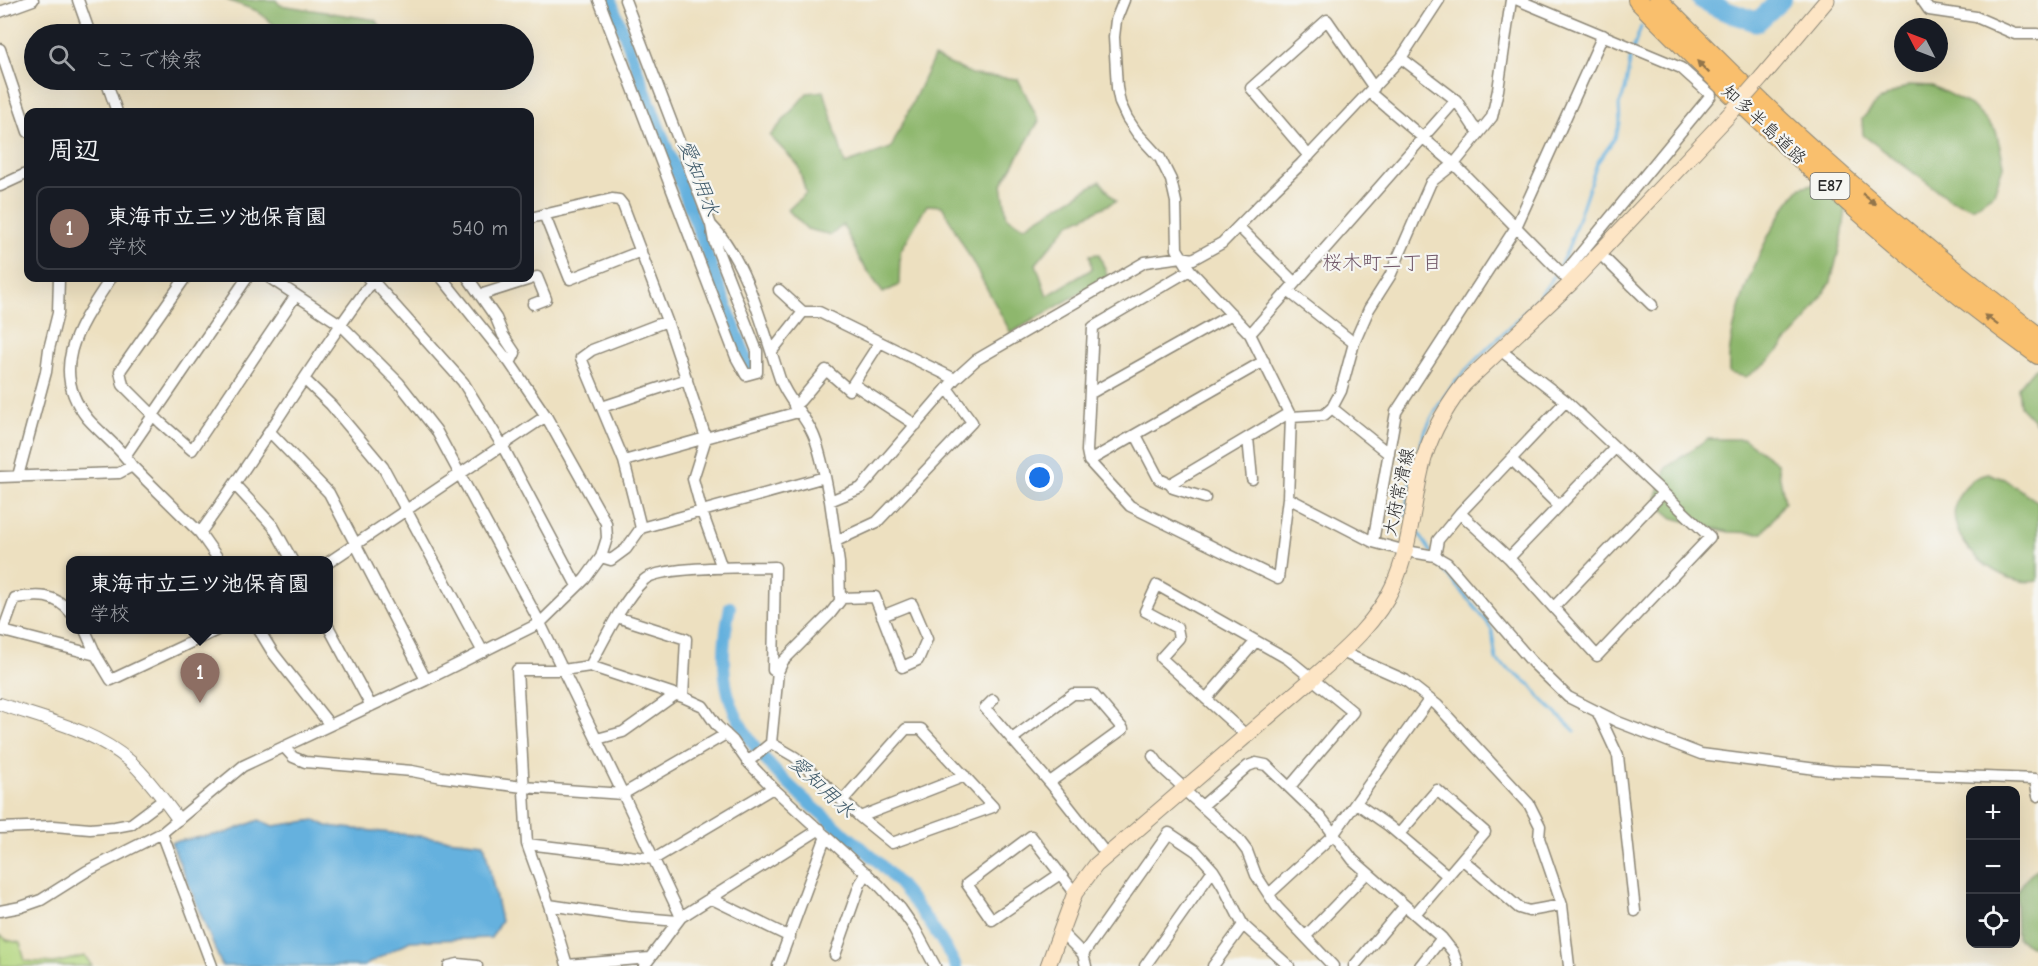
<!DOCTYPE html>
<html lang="ja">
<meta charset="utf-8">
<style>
:root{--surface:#171b24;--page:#20242c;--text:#f1f3f6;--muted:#9ea1a6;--line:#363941;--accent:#0b8043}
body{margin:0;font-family:"Comic Neue","Klee One",sans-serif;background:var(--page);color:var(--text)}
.controls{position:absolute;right:18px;bottom:18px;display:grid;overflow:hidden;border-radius:12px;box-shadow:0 6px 24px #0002}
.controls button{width:54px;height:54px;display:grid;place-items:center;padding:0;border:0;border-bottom:2px solid var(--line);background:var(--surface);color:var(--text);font:30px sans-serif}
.compass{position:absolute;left:1894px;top:18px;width:54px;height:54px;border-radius:50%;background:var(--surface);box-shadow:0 6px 24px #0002;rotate:312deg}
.you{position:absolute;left:1040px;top:478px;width:21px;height:21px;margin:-15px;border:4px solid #fff;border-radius:50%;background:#1a73e8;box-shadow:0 0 0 9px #1a73e833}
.badge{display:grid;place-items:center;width:39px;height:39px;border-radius:50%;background:var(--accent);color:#fff;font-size:20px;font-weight:700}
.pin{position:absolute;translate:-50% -50px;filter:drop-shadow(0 2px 3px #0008)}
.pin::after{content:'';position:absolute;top:32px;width:21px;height:18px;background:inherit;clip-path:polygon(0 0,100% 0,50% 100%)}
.popup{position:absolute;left:66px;top:556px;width:267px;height:78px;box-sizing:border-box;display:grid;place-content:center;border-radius:12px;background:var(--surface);filter:drop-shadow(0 2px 4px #0005);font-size:20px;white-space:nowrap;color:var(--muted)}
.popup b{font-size:22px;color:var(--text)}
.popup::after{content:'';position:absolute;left:50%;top:100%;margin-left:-12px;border:12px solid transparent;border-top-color:var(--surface)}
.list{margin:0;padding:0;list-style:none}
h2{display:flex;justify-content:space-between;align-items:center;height:78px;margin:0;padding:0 24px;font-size:26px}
h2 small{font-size:20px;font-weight:400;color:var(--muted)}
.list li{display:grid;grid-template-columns:39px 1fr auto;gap:18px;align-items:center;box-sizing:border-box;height:84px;margin:0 12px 12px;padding:0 12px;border:2px solid var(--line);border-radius:12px}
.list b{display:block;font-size:22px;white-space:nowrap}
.list p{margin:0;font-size:20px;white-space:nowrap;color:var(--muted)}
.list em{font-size:20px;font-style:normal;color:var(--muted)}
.icon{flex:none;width:33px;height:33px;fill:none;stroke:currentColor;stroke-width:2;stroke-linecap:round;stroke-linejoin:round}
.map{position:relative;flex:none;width:2038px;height:966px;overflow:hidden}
.search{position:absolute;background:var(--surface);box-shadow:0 6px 24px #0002;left:24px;top:24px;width:510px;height:66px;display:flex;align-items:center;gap:15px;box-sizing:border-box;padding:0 21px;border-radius:33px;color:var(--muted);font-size:22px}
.panel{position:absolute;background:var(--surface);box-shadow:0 6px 24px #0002;left:24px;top:108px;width:510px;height:174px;border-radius:12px}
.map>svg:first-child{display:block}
</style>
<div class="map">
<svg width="2038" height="966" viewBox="0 0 2038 966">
<rect width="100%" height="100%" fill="#f6f6f2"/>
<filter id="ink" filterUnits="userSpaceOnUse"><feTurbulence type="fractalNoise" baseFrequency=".0167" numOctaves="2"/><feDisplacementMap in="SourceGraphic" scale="12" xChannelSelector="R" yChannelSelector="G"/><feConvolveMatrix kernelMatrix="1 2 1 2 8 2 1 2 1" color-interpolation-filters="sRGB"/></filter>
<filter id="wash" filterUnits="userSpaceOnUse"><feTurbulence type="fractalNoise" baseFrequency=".008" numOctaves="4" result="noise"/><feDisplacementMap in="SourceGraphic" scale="24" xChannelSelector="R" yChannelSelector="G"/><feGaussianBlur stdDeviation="1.35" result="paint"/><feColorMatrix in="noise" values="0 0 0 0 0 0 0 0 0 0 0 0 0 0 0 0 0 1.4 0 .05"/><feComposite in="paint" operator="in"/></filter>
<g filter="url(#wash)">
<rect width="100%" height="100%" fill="#ede0c0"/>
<path fill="#b3d67e" stroke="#6f8054" stroke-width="1.5" d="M0,935L7,940L20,943L25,961L54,963L85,956L92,966H0Z"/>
<path fill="#8eb76d" stroke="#5c714c" stroke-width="1.5" d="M227,0H276L280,5L376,20L386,34L313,24L278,28L257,11Z
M934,57L974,75L1018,79L1039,121L1002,184L1007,217L1024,227L1100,181L1116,201L1069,224L1036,264L1047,296L1092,269L1090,255L1099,254L1108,277L1011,333L942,206L927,205L900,252L899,285L883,293L860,260L843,225L831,235L807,229L788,210L806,193L798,165L770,136L807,93L824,91L845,164L891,148Z
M1908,85L1933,86L1972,106L1996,131L2004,164L1994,193L1973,208L1949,199L1863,135L1862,119L1877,102Z
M1822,182L1846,209L1842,237L1831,282L1804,323L1768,362L1746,377L1729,373C1725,323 1767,223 1801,187Z
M2038,367V425L2020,406L2018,388L2033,370Z
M1707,439H1744L1777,463L1785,502L1763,533L1729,532L1673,518L1660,507L1656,499L1666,468Z
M1989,474L2004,479L2038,502V581C1996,589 1928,528 1965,487C1973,479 1977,476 1989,474Z
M2038,868V945L2036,947L2030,946L2017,938L2016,893L2029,875Z"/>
<path fill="#65b1de" stroke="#486e84" stroke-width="1.5" d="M259,820L273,826L315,820L327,826L484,843L501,921L491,938L410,941L364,966H222L171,842L226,833Z"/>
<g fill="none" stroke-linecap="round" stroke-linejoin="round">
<path stroke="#65b1de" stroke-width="3" d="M1559,267L1568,249L1597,163L1615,138L1620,123L1619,105L1625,90L1631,55L1641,27
M1406,515L1405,513C1412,476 1417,441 1437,408C1467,357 1524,324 1556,273
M1415,528L1431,552
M1438,563L1487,622L1492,631L1496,660L1532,686L1540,698L1575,731"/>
<path stroke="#65b1de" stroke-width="12" d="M611,0L751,370
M730,607C724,636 721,664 728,693C746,763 826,815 877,861C905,888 938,931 956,966"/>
<path stroke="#65b1de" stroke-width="20" d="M1702,0L1723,10L1757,22L1781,0"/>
</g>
</g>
<g filter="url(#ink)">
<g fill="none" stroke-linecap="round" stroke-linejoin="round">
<g stroke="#8c8676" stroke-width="13">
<path id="minor" d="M78,0L90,34
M599,0L736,357L746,375L757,372V351L714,241L711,225
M625,0L711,225C747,260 764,332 780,379C787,399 804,414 813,434C822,454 825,479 830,501L861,488L955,379L976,360L1145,262L1182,257L1193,259L1222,243L1275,189L1301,164L1401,58L1439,0
M1124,0L1116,20L1114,37L1117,88L1120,103L1127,118L1137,133L1160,158L1171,180L1176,202L1177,249L1190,270L1250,334L1291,417L1288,498L1278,579L1130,506L1089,461L1087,451L1093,327L1190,270
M1518,0L1681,68L1711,95L1563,275
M1922,0L1929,10L1976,17L2015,34H2038
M0,12L33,0
M0,49L28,132
M106,80L117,112
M1369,92L1454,164L1567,279
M1456,100L1473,126L1480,132
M1309,156L1251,88L1327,20L1374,88
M0,186L28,173
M544,214L570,279L641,251
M530,218L612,199L619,200L623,205L667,321L706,438L693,479L702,512L722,568
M1239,227L1295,283
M1599,253L1652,305
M111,278C82,322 46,368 88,419C102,435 120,447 132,466L200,533L219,560
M185,278L120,371L123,385L161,423L192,450L296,295
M270,278L340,324L399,383L436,430L540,623L623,794L681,917
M368,278L373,281L463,382L502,445L577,586
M468,278L496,318L503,335L515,353L510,363
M779,290L803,312H819L955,379
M1288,291L1354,343
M480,295L537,277L546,299L533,304
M1250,334L1456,100L1401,58
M772,351L803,312
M304,379L331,405L383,467L483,652
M853,384L916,425
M1091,393L1232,314
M794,406L800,401L826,370L849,390L880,342
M602,407L687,379
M1332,408L1389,454
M1291,417L1324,415L1332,408L1341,391L1354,343L1369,309L1390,276L1431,182L1454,164L1492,117L1498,90L1511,0
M269,431L329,493L426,680
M1136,435L1159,479L1170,484L1289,413
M1248,438L1252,479
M125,456L247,278
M1511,459L1559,506
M624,461L581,358L592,350L667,321
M1089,461L1264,361
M18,476L46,372L49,349L58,313L59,278
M0,477L119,473L132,466
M1170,484L1173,488L1205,498
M235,485L273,526L292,560
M1288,498L1373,542L1406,551L1435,556L1447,563L1532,662L1568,697L1618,722L1701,754L1832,771L2035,779L2038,796
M1460,513L1566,401
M641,528L624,461L798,412
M200,533C261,450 312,360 375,278
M836,541L877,522L972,422L947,388
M1373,542L1396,412L1516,227L1603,35
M1435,556L1438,540L1460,513L1509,558L1597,656L1710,537L1566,401L1500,350
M601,557L611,560L626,549L641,528L825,477
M1509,558L1615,448
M329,562L546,416
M841,598L875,597L902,667L918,660L927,639L912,604L882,616
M1554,607L1663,493
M617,617L686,639L683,697
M329,628L371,706
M0,630L3,631L15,598C38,595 55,593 71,613
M259,630L273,653L330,725
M3,631L96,655L85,630
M1342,652L1405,680L1437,705L1529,804L1540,826L1539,838L1562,905L1569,966
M96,655L111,680L217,630
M590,666C604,640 623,600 644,580C659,565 751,568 775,567L773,670L778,672L771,743L754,757L747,761
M778,672L783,661L830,614L840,601L839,563L830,501
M1206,699L1256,641
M993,700L985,708L1051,784L1107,855
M1597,711L1618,756L1635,911
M1246,735L1161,658L1179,638L1177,628L1145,611L1157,585L1288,659L1353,712L1293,783
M597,739L623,732L675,695
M1012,739L1073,694H1093L1123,729L1050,782
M771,743L795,757L860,817L892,843L993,807L921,729H906L843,800
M284,747L293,757L305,762L412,771L442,777L523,787L623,794L726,734
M1153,756L1161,767L1184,788
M1183,789L1238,839L1247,851L1256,875L1277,907L1333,966
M1356,803L1389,826L1448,876
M1202,806L1248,766L1256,763L1266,765L1323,820L1353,860L1442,938L1453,952L1458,966
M860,817L965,776
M0,828L54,826L90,829L115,827L131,824L163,800
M162,833L212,966
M1399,834L1437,790L1485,832L1462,859
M527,844L654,859L773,788
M1060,874L992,920L967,884L1031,836L1075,893
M1269,894L1333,835L1429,700
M710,898L790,937
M549,905L567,965L650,958
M0,911L21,907L41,900L87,871L162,833L243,766L426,680L540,623L585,579L601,557L607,538L606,523L546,416L510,363L442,278
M1415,914L1462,859L1519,908L1529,911L1562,905
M678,921L630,917L549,905L527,844L517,670H563L590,666L683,697L703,706L717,726L733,741L747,761L773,788L878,884L901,909L915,929L935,966
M1060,931L1083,954L1086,966
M1306,936L1367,873
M1083,954L1169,833L1196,851L1213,870L1223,886L1243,925L1289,966
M835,955L860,884L867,873
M449,966L458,964L477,966
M644,966L681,917L820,829
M778,966L826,836
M1145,966L1213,870
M1213,966L1243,925
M1354,966L1404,907
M1420,966L1442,938"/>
</g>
<g stroke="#8c8676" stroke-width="14">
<path id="tertiary" d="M0,704C46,720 93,729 131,762C149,779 163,799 178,819"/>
</g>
<g stroke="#8c8676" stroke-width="17">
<path id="secondary" d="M1762,77L1827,0
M1048,966L1075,893L1096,865L1312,679C1342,652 1376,624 1393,586C1410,549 1412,509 1421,470C1428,438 1444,410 1464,384L1571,283L1727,117"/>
</g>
<g stroke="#8c8676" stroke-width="20">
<path id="motorway" d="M1637,0C1762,127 1893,251 2038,355
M1658,0C1714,56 1770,113 1830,165C1897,225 1967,281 2038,336"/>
</g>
<use href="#minor" stroke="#fff" stroke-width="10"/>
<use href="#tertiary" stroke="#fff" stroke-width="12"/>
<use href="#secondary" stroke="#fde5c5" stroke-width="15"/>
<use href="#motorway" stroke="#f9bf6d" stroke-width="18"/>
<g stroke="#8c8676" stroke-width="17" stroke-linecap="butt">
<path id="secondary-bridge" d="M1727,117L1762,77"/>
</g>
<use href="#secondary-bridge" stroke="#fde5c5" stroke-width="15"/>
</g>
<defs><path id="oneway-solid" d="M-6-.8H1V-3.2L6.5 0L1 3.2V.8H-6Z" transform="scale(1.5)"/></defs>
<g fill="#92754c">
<use href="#oneway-solid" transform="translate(1703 67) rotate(-135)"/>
<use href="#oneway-solid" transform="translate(1869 199) rotate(40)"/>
<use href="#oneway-solid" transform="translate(1991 320) rotate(-143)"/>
</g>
</g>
<g text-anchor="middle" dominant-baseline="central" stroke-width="4.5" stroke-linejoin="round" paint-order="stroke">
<rect fill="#f6f6f2" stroke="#686867" stroke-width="1.5" x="1810.5" y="173" width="39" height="26" rx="4.5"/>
<g font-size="16" font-weight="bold" fill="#2b2b2b">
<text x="1830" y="186">E87</text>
</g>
<g font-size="18" fill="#2b2b2b" stroke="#f6f6f2">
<text transform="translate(1764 125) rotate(43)">知多半島道路</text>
<text transform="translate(1399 492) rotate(-78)">大府常滑線</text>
</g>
<g font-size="20" font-style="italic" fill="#3f5a6a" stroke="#f6f6f2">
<text transform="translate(699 178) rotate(69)">愛知用水</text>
<text transform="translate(822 787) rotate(43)">愛知用水</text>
</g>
<g font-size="20" fill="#705768" stroke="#f6f6f2">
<text x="1382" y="262">桜木町二丁目</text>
</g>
</g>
</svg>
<div class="controls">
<button>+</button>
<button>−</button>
<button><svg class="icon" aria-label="locate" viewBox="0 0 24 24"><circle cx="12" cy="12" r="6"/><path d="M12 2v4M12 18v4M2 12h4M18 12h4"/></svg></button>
</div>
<svg class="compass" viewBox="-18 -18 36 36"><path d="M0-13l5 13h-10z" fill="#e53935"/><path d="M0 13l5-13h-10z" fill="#9ea1a6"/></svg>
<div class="you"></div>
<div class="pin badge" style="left:200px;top:703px;background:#8d6e63">1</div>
<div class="popup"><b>東海市立三ツ池保育園</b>学校</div>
<div class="search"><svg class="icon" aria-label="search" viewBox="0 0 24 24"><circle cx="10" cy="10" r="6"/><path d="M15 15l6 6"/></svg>ここで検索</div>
<section class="panel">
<h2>周辺<small></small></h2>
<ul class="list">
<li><span class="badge" style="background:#8d6e63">1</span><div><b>東海市立三ツ池保育園</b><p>学校</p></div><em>540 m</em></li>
</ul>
</section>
</div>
